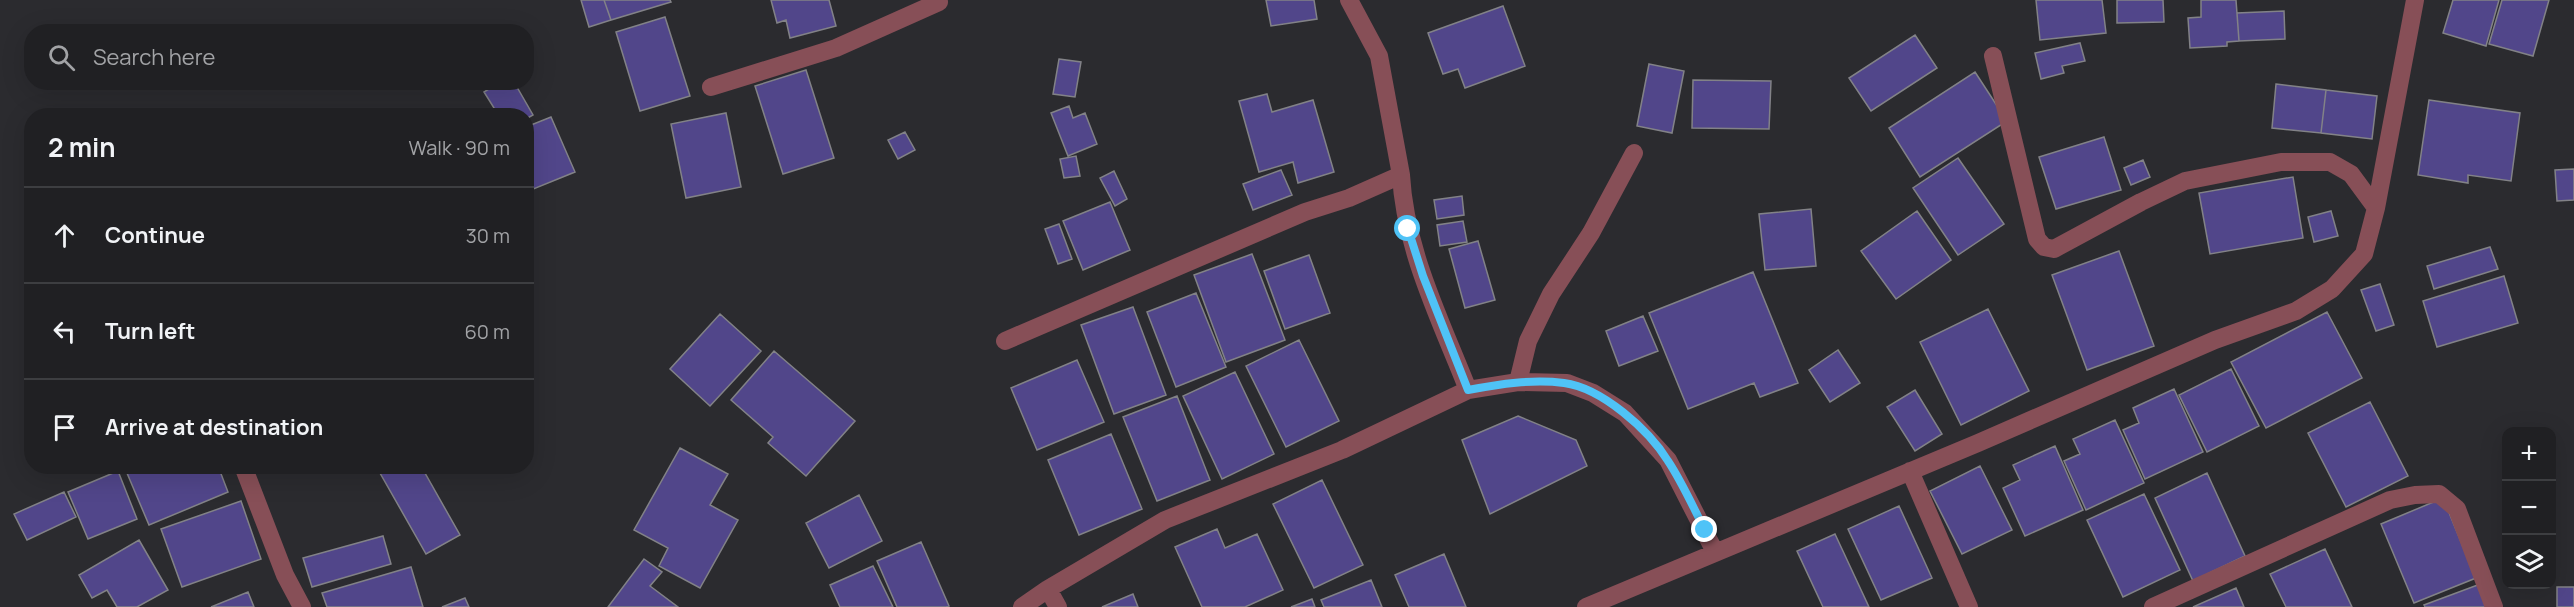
<!DOCTYPE html>
<meta charset="utf-8">
<style>
:root{--surface:#202023;--page:#28282b;--text:#f1f3f6;--muted:#a2a3a6;--line:#3d3e41}
body{margin:0;font-family:Manrope,sans-serif;background:var(--page);color:var(--text)}
.controls{position:absolute;right:18px;bottom:18px;display:grid;overflow:hidden;border-radius:12px;box-shadow:0 6px 24px #0002}
.controls button{width:54px;height:54px;display:grid;place-items:center;padding:0;border:0;border-bottom:2px solid var(--line);background:var(--surface);color:var(--text);font:30px sans-serif}
.stop{position:absolute;width:18px;height:18px;margin:-14px;border:4px solid #4fc3f7;border-radius:50%;background:#fff}
.stop.end{background:#4fc3f7;border-color:#fff;box-shadow:0 2px 6px #0008}
.list{margin:0;padding:0;list-style:none}
h2{display:flex;justify-content:space-between;align-items:center;height:78px;margin:0;padding:0 24px;font-size:26px}
h2 small{font-size:20px;font-weight:400;color:var(--muted)}
.list li{display:grid;grid-template-columns:39px 1fr auto;gap:18px;align-items:center;box-sizing:border-box;height:96px;padding:0 24px;border-top:2px solid var(--line)}
.list b{display:block;font-size:22px;white-space:nowrap}
.list em{font-size:20px;font-style:normal;color:var(--muted)}
.icon{flex:none;width:33px;height:33px;fill:none;stroke:currentColor;stroke-width:2;stroke-linecap:round;stroke-linejoin:round}
.map{position:relative;flex:none;width:2574px;height:607px;overflow:hidden}
.search{position:absolute;background:var(--surface);box-shadow:0 6px 24px #0002;left:24px;top:24px;width:510px;height:66px;display:flex;align-items:center;gap:15px;box-sizing:border-box;padding:0 21px;border-radius:24px;color:var(--muted);font-size:22px}
.panel{position:absolute;background:var(--surface);box-shadow:0 6px 24px #0002;left:24px;top:108px;width:510px;height:366px;border-radius:24px}
.map>svg:first-child{display:block}
</style>
<div class="map">
<svg width="2574" height="607" viewBox="0 0 2574 607">
<rect width="100%" height="100%" fill="#2b2b2f"/>
<path fill="#51468a" stroke="#828287" stroke-width="1.5" d="M581,0H604L611,20L589,27Z
M604,0H670L671,2L611,20Z
M771,0H829L836,26L790,38L786,20L777,23Z
M1266,0H1314L1317,19L1271,26Z
M2036,0H2102L2106,33L2040,40Z
M2117,0H2163L2164,22L2117,23Z
M2201,0H2236L2239,41L2227,42V46L2190,48L2188,18L2201,17Z
M2453,0H2499L2486,46L2443,33Z
M2502,0H2549L2533,56L2489,44Z
M1503,6L1525,66L1465,88L1458,69L1443,74L1428,33Z
M2284,11L2285,39L2239,41L2237,13Z
M665,17L690,96L640,111L616,32Z
M1915,35L1937,68L1871,111L1849,78Z
M2080,43L2085,61L2062,66L2064,73L2041,79L2035,53Z
M1059,59L1081,62L1075,97L1053,94Z
M1649,64L1684,71L1672,133L1637,126Z
M806,70L834,158L783,174L755,86Z
M1975,72L2007,121L1920,177L1889,128Z
M1693,80L1771,81L1769,129L1692,128Z
M500,82H514L533,115L526,119V116H499L484,92Z
M2276,84L2326,90L2321,133L2272,128Z
M2326,90L2377,96L2372,139L2321,133Z
M1267,94L1272,112L1313,100L1334,172L1298,183L1293,162L1259,172L1239,101Z
M2429,100L2520,113L2511,181L2468,175V183L2418,175Z
M1069,106L1073,118L1085,113L1097,144L1068,156L1051,113Z
M726,113L741,187L686,198L671,124Z
M551,117L575,172L526,192V127Z
M905,132L915,150L898,159L888,140Z
M2104,137L2121,190L2056,209L2039,157Z
M1076,156L1080,176L1064,178L1060,159Z
M1958,158L2004,224L1958,255L1913,188Z
M2143,160L2150,177L2131,185L2124,168Z
M2574,169V200L2557,201L2555,170Z
M1281,170L1292,195L1253,210L1243,184Z
M1114,171L1127,199L1115,206L1100,178Z
M2293,177L2303,238L2210,254L2199,193Z
M1462,196L1464,215L1437,219L1434,200Z
M1110,202L1130,250L1083,270L1063,221Z
M1811,209L1816,266L1765,270L1759,214Z
M1917,211L1951,260L1896,299L1861,251Z
M2331,211L2338,236L2314,242L2308,217Z
M1463,221L1467,242L1440,246L1437,225Z
M1059,224L1072,259L1058,264L1045,229Z
M1478,241L1495,300L1465,308L1449,249Z
M2490,247L2498,269L2434,289L2427,266Z
M2119,251L2154,346L2087,370L2052,275Z
M1252,254L1285,340L1226,362L1194,275Z
M1309,255L1330,313L1285,329L1264,271Z
M1753,272L1798,383L1760,397L1754,383L1688,409L1649,313Z
M2504,276L2518,323L2437,347L2423,301Z
M2380,284L2394,325L2376,331L2361,290Z
M1196,293L1226,367L1176,387L1147,312Z
M1133,307L1166,395L1114,414L1081,325Z
M1988,309L2029,391L1961,425L1920,342Z
M2327,312L2362,378L2266,428L2231,362Z
M720,314L761,351L710,406L670,369Z
M1643,316L1658,351L1619,366L1606,331Z
M1299,340L1339,421L1286,447L1246,366Z
M1838,350L1860,383L1830,402L1809,370Z
M774,351L855,421L806,476L768,443L773,437L731,400Z
M1077,360L1104,422L1037,450L1011,388Z
M2231,369L2259,426L2207,452L2179,395Z
M1235,372L1274,454L1222,479L1183,396Z
M2174,389L2203,452L2145,479L2123,430L2139,423L2133,408Z
M1915,390L1942,434L1915,451L1887,407Z
M1177,396L1210,480L1157,501L1123,417Z
M2370,402L2408,476L2346,507L2308,433Z
M1518,416L1576,440L1587,466L1490,514L1462,440Z
M2115,420L2144,483L2086,510L2064,461L2080,454L2073,439Z
M1111,434L1142,509L1079,535L1048,460Z
M2055,446L2083,510L2025,536L2003,488L2020,480L2013,465Z
M680,448L728,474L710,505L738,520L700,588L659,566L668,548L634,530Z
M124,466H218L228,492L149,525Z
M376,466H421L460,535L426,554Z
M1980,466L2012,530L1962,554L1930,491Z
M118,471L137,519L88,539L68,492Z
M2207,473L2245,556L2193,581L2155,498Z
M1322,480L1363,565L1314,588L1273,504Z
M64,492L76,517L27,540L14,514Z
M2144,494L2180,570L2123,597L2087,520Z
M859,495L882,541L829,568L806,523Z
M2443,498L2476,578L2414,603L2381,524Z
M241,501L261,559L182,587L161,529Z
M1899,506L1932,578L1881,600L1848,529Z
M1217,529L1225,548L1257,534L1283,590L1245,607H1202L1175,547Z
M1835,534L1869,607H1823L1797,551Z
M383,536L391,564L312,587L303,558Z
M139,540L168,590L137,607H117L107,590L92,598L79,575Z
M921,542L949,606L946,607H897L877,561Z
M2325,549L2352,607H2286L2270,574Z
M1444,554L1466,607H1409L1395,575Z
M644,559L662,572L650,586L678,607H608Z
M873,566L893,607H840L830,585Z
M411,567L423,607H327L322,593Z
M1371,580L1382,607H1324L1321,600Z
M2483,583L2491,607H2425L2424,605Z
M2557,587H2574V607H2557Z
M2236,588L2244,607H2193Z
M248,592L254,607H211Z
M1133,594L1138,607H1102Z
M465,598L469,607H442Z
M1312,599L1315,607H1291Z"/>
<g fill="none" stroke-linecap="round" stroke-linejoin="round">
<path stroke="#874f57" stroke-width="18" d="M1349,0L1379,56L1401,175
M1993,56L2037,239L2044,247L2054,249L2141,202L2185,181L2281,162H2330L2351,174L2376,208
M711,87L836,48L939,2
M1005,341L1305,212L1349,198L1401,175C1405,250 1441,321 1468,390
M1518,382L1528,341L1551,294L1591,233L1634,153
M243,466L285,575L302,607
M1910,471L1969,607
M1048,589L1058,607
M1022,607L1048,589L1165,520L1342,450L1468,390L1518,382L1567,383L1593,393L1625,413L1668,460L1715,552
M1586,607L1978,443L2215,340L2296,311L2332,289L2364,254L2376,208L2415,0
M2153,607L2390,500L2415,495L2439,494L2457,509L2494,607"/>
</g>
<g fill="none" stroke-linecap="round" stroke-linejoin="round">
<path stroke="#4fc3f7" stroke-width="8" d="M1408,229L1423,276L1468,390C1500,384 1532,379 1564,383C1602,388 1649,430 1668,461C1682,482 1693,507 1705,530"/>
</g>
</svg>
<div class="controls">
<button>+</button>
<button>−</button>
<button><svg class="icon" aria-label="layers" viewBox="0 0 24 24"><path d="M12 4l9 5-9 5-9-5zM3 14l9 5 9-5"/></svg></button>
</div>
<div class="stop" style="left:1408px;top:229px"></div>
<div class="stop end" style="left:1705px;top:530px"></div>
<div class="search"><svg class="icon" aria-label="search" viewBox="0 0 24 24"><circle cx="10" cy="10" r="6"/><path d="M15 15l6 6"/></svg>Search here</div>
<section class="panel">
<h2>2 min<small>Walk · 90 m</small></h2>
<ul class="list">
<li><svg class="icon" aria-label="ahead" viewBox="0 0 24 24"><path d="M12 20V5M6 11l6-6 6 6"/></svg><div><b>Continue</b></div><em>30 m</em></li>
<li><svg class="icon" aria-label="left" viewBox="0 0 24 24"><path d="M17 20v-9H6M10 6l-5 5 5 5"/></svg><div><b>Turn left</b></div><em>60 m</em></li>
<li><svg class="icon" aria-label="arrive" viewBox="0 0 24 24"><path d="M6 21V4h12l-3 4 3 4H6"/></svg><div><b>Arrive at destination</b></div></li>
</ul>
</section>
</div>
